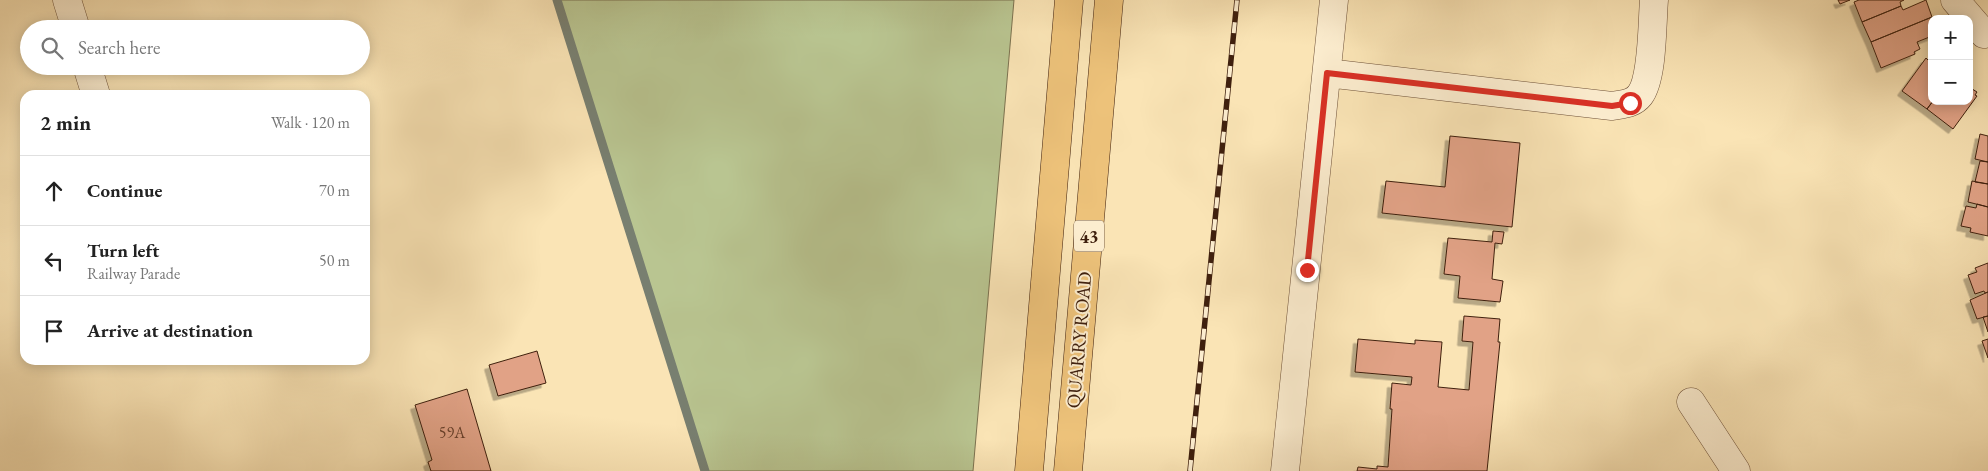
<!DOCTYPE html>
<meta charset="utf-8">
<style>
:root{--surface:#fff;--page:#f2f2f2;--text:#222;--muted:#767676;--line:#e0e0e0}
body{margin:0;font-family:"EB Garamond",serif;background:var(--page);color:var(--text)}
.controls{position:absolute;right:15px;top:15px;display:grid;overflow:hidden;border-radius:10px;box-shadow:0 2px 12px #0003}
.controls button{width:45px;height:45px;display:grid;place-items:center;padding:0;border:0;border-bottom:1px solid var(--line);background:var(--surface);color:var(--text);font:25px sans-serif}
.stop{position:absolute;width:15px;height:15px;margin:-11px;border:4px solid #d93025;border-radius:50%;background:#fff}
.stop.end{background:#d93025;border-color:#fff;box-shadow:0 1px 5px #0008}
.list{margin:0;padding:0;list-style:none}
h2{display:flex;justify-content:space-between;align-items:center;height:65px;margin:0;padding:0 20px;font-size:21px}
h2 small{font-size:16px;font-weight:400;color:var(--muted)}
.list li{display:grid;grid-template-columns:32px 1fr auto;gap:15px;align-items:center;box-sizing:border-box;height:70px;padding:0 20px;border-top:1px solid var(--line)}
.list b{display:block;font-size:19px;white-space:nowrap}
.list p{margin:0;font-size:16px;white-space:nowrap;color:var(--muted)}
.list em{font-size:16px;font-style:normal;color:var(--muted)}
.icon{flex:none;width:28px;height:28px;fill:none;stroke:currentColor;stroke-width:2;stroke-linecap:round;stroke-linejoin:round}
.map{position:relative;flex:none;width:1988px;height:471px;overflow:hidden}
.search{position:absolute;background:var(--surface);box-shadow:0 2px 12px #0003;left:20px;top:20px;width:350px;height:55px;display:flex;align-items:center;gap:12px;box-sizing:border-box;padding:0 18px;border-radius:28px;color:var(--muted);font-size:19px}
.panel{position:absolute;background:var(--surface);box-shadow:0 2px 12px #0003;left:20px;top:90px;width:350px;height:275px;border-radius:15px}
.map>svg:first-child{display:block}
</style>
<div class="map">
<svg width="1988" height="471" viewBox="0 0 1988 471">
<defs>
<filter id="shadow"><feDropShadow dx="-4.5" dy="4.5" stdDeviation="0" flood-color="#0004"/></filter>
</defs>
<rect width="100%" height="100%" fill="#fae4b5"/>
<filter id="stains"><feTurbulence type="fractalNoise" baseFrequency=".004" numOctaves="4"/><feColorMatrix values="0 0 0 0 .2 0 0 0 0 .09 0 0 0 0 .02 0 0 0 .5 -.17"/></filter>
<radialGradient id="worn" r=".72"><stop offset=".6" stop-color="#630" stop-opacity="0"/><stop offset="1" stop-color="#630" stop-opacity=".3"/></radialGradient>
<path fill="#b9c591" stroke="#7c7250" d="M557,0H1014L973,471H705Z"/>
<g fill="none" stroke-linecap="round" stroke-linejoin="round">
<path stroke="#787f70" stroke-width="9" d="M557,0L705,471"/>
</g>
<path fill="#e1a286" stroke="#3f200e" filter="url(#shadow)" d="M1838,0H1850L1840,4Z
M1859,0H1904L1900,2L1901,6L1862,22L1854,2Z
M1926,0L1932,17L1871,42L1862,22L1901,6L1903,10Z
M1932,17V36L1917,42L1920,49L1914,52L1915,54L1881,68L1871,42Z
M1930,57L1932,59V101H1933L1927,109L1902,91L1926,58L1928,60Z
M1969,87L1977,92L1975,95L1977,96L1953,129L1927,109L1933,101H1969Z
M1980,134L1988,136V162L1975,159Z
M1450,136L1520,143L1512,227L1382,213L1386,181L1445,187Z
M1980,161L1988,162V184L1975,182Z
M1972,181L1988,184V207L1968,202Z
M1977,204L1988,207V236L1970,232L1971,228L1961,226L1966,206L1976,208Z
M1493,231L1504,232L1502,244L1495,243L1492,279L1503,281L1500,302L1458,298L1460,276L1444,274L1448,238L1492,242Z
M1988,263V292L1985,293L1984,291L1975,294L1968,275L1977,272L1975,268Z
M1988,292V316L1977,319L1970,300Z
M1464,316L1500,319L1498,342H1500L1487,471H1357L1358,467L1377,469V466L1388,467L1392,409H1390L1392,383L1411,385L1412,377L1355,372L1358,339L1415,344V340L1442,342L1438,387L1469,390L1473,342L1462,341Z
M1988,316V332L1983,317Z
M1988,339V358L1982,341Z
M537,351L546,383L498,396L489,365Z
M467,389L491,471H431L428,462L432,460L415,405Z"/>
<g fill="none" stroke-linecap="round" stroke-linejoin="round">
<g stroke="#6e5138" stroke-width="29">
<path id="minor" d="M67,0L76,29
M1955,0L1984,34
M87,66L96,95
M1327,73L1612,106C1623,104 1633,104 1640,95C1653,78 1652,23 1654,0
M1691,402L1736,471
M1285,471L1334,0"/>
</g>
<g stroke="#3f200e" stroke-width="29">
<path id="major" d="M1029,471L1069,0
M1068,471L1109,0"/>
</g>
<use href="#minor" stroke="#fcedcf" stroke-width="28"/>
<use href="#major" stroke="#edc27a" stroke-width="28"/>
<g stroke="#3f200e" stroke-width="5.5">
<path id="rail" d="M1190,471L1237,0"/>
</g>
<use href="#rail" stroke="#fcedcf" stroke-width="4" stroke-dasharray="11" stroke-linecap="butt"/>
</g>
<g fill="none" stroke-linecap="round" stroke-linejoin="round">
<path stroke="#d93025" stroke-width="6" d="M1307,270L1327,73L1612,106L1630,103"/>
</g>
<g text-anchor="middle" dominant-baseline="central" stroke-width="4" stroke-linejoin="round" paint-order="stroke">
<g font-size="16" fill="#68402c">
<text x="452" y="432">59A</text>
</g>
<rect fill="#fcedcf" stroke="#785e48" stroke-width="1" x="1074" y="220.5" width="30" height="31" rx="4"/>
<g font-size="18" font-weight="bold" fill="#3f200e">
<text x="1089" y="236">43</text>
</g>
<g font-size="19" fill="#3f200e" stroke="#fcedcf">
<text transform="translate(1079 340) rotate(-85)">QUARRY ROAD</text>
</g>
</g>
<rect width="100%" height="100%" filter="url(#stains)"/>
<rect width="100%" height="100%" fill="url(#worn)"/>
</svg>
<div class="controls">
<button>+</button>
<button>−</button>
</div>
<div class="stop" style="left:1630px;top:103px"></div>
<div class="stop end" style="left:1307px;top:270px"></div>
<div class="search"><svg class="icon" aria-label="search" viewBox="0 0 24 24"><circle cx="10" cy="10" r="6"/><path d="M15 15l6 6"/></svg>Search here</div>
<section class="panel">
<h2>2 min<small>Walk · 120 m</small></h2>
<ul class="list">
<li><svg class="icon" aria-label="ahead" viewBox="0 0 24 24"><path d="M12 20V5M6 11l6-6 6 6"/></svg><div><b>Continue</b></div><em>70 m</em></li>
<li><svg class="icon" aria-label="left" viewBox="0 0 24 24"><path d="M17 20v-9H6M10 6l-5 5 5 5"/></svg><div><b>Turn left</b><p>Railway Parade</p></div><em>50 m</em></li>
<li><svg class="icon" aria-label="arrive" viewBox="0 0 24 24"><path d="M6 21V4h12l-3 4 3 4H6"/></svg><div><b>Arrive at destination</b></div></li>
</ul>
</section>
</div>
